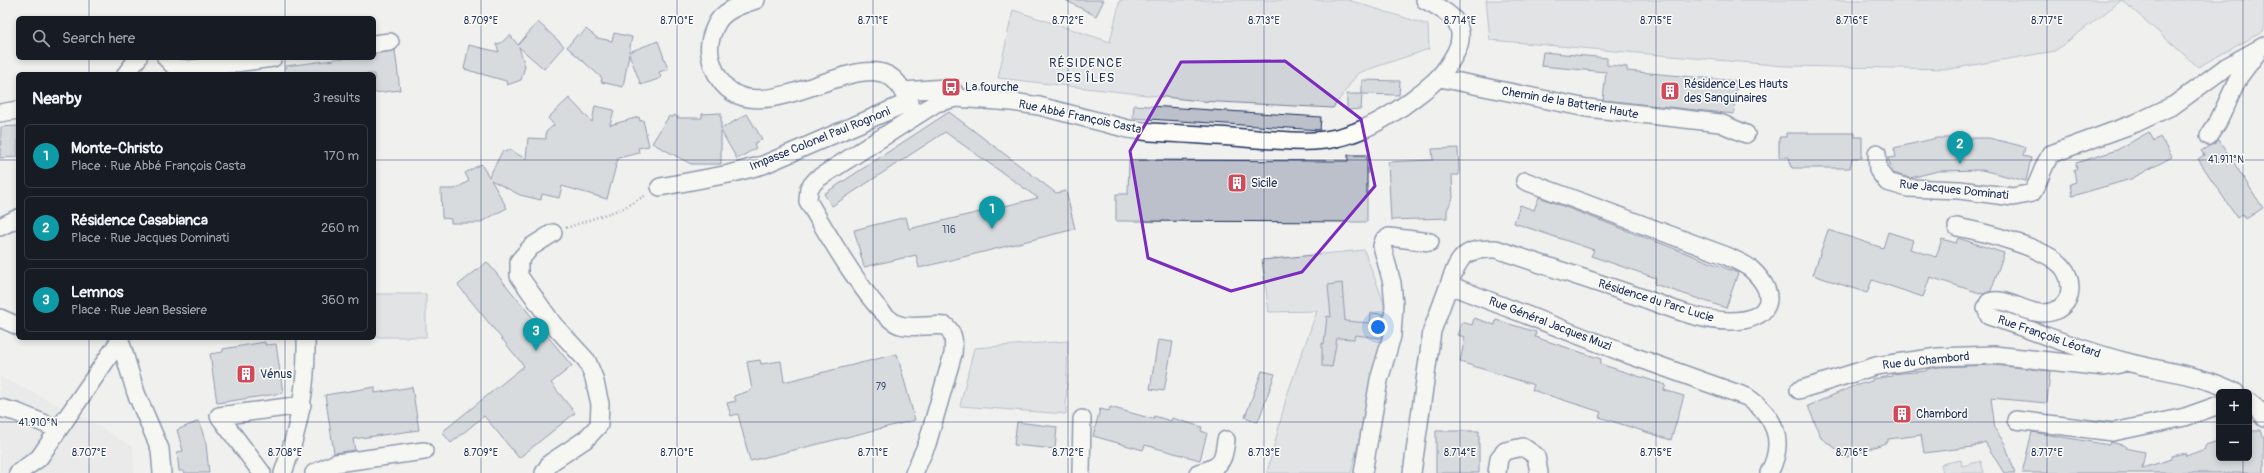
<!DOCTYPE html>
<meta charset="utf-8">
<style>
:root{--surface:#171b24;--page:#242831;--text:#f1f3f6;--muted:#9ea1a6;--line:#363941;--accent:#1a73e8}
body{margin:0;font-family:Pangolin,sans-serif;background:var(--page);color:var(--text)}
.controls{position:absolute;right:12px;bottom:12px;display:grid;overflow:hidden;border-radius:6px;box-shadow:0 2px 6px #0003}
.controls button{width:36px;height:36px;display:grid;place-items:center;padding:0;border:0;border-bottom:1px solid var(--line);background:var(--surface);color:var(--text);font:20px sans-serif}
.you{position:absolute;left:1378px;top:327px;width:14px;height:14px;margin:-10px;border:3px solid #fff;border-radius:50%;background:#1a73e8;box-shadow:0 0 0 6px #1a73e833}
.badge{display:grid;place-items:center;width:26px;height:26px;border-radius:50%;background:var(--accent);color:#fff;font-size:13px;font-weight:700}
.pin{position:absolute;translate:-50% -33px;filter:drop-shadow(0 1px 2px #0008)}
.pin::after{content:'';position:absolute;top:21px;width:14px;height:12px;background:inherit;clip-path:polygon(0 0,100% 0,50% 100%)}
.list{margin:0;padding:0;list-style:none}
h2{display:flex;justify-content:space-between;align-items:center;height:52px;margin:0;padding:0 16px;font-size:17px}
h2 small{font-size:13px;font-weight:400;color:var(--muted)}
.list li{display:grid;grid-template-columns:26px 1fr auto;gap:12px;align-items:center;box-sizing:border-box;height:64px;margin:0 8px 8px;padding:0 8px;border:1px solid var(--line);border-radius:6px}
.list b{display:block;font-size:15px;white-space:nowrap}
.list p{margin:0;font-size:13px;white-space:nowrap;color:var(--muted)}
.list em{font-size:13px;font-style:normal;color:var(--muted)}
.icon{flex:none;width:22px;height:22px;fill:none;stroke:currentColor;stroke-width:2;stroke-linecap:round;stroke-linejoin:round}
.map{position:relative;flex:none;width:2264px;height:473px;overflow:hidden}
.search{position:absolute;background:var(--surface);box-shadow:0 2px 6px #0003;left:16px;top:16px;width:360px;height:44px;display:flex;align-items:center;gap:10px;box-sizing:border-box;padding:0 14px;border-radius:6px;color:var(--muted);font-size:15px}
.panel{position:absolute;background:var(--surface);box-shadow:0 2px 6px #0003;left:16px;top:72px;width:360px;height:268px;border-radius:6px}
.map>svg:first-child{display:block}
</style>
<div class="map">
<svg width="2264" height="473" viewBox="0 0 2264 473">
<rect width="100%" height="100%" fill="#f0f0ee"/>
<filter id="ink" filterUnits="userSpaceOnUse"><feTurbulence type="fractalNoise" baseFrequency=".025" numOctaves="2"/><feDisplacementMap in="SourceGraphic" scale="8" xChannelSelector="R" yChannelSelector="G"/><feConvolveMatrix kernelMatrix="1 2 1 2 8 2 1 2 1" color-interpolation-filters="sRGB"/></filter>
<g filter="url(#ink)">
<path fill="#e0e2e3" d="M0,377L83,417L133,447L134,473H0Z"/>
<path fill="#d0d3d8" stroke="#76819b" d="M1120,0H1348L1428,25L1429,49L1358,73L1333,108L1200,101L998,78L1013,10L1110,42Z
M1486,0H2264V31L2198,67L2122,0L2055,51L1950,69L1785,66L1490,40Z
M1364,250L1383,300L1386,316L1383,339L1351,473H1267L1287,395L1317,311L1269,312L1262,260Z
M374,294H426V337H374Z
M1068,341L1066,414L960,406L974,348Z
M1961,460L1962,466L1981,461L1984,473H1943L1941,464Z"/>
<path fill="#bbc0ca" stroke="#1b2f5e" d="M1065,0H1104L1096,16Z
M538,22L564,46L544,69L519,47L525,66L521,80L507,85L506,81L464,69L469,45L499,52L496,44L501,43L510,35L518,45Z
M586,29L597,38L612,41L614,33L632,37L629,52L658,41L668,69L659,72L661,78L641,85L629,54L623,87L601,82L602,78L567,47L578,34L580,36Z
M395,50L400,90L374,93V74H286L285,66L334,60V58H374V54Z
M1543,52L1607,58V65L1627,67V71L1737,81L1734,114L1603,100L1606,72L1541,66Z
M1362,80L1400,81L1399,95L1362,94Z
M1347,94H1362L1361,109L1347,110Z
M569,98L592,122L595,106L614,110L610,125L639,117L640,121L643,120L649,146L638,148L639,153L618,158L607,199L562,186L559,198L542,194L541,200L520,195L491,180L507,208L479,223H451V219L442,218L441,189H455L469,181L465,173L481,164L489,177L503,150L506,152L508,149L526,159L528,138L546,139V132L554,125L548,118Z
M1134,105L1321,117L1320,130L1133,118Z
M949,112L1056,193L1066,191L1075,229L919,268L916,255L864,267L854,230L906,217L909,229L1038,198L945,132L832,206L824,194Z
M721,113V129L747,114L762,139L754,144L756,148L737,159L721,131V164H691L652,143L669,116L672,118L674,115L679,118H702V114Z
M18,126V157L0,158L1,127Z
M2149,132L2154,141L2160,137L2172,157L2131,179L2072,196L2070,184L2076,182L2074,171L2077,169L2076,163L2117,150Z
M1786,133H1855V137H1862V158H1852L1850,168H1792L1789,157H1779V137H1786Z
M1937,138H1989L2025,147L2023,156L2031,158L2026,181L1982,170L1938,171L1910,178L1893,173L1888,158L1896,157L1894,148Z
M2219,140L2263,208L2246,219L2243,214L2237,218L2198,159L2204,155L2201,151Z
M1458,148L1459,175H1452L1453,198L1447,210V218L1391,220L1388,162L1433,160L1432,149Z
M1348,155H1367V222L1116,221V194H1128L1129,160L1348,161Z
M1539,197L1738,273L1726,308L1654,284L1656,278L1591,256L1594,250L1514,223L1520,205L1534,210Z
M1828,230L1883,248L1888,232L1913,240L1910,249L1936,257L1942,239L1956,243L1958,238L2004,253L1991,291L1983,294L1930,277L1923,297L1872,280L1867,293L1813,275Z
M487,262L572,366L551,383L575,413L519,458L484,416L451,443L442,432L524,366L458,285Z
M1342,283L1345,321L1370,323L1371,313L1383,314L1381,338L1355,335L1354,339L1337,338L1332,367L1322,366V343L1324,344L1327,316L1331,317L1328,285Z
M1474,318L1495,325L1496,320L1536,332L1535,337L1601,359L1600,364L1666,385L1664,390L1684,396L1671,440L1599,417L1601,412L1532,390L1534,385L1460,362L1465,337L1457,335L1462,322L1472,325Z
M1158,340L1173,342L1164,391L1150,389Z
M265,342V345L276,344L283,393L217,403L210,354L223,352V349Z
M897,354L915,420L750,461L738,414L731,416L727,403L736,401L734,396L752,390L747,362L760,360L761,364L781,361L784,382Z
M1994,365L2050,371L2047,403L1991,398L1995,429L2005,444L2015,473H2004L1985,442L1972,447L1924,453L1921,435L1888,439V442L1844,458L1842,453L1821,438L1808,406L1854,386L1872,381V379L1892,376V374L1926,371L1927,369L1939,367Z
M1262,371L1275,374L1258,422L1245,417Z
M375,387V393L412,387L419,430L353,439L355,450L334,453L325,395Z
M1110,407L1153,419L1154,416L1171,421L1172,418L1202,427L1201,431L1207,433L1200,460L1145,445L1143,450L1093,436L1100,409L1109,411Z
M199,421L206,444L209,473H184V471H179L177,452L183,451L177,430Z
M1017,422L1057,427L1055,449L1014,445Z
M2249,430H2261L2264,440V473H2022L2032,432L2109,445L2110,442L2126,446L2125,448L2145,452L2142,468L2172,459V456L2185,453L2186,456L2205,449V445L2219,441V458H2249Z
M1436,431H1479V473H1436Z"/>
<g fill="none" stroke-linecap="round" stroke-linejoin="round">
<g stroke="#1b2f5e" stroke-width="20">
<path id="minor" d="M756,0C740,5 721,11 715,27C707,44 708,56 716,73C746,135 833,65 878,72C903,76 904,100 915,116
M374,44L390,42
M166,58L176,68L191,69L273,58
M126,74L138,58
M1440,78L1587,108L1720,123L1746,134
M904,91L945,88L954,92L956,98
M0,113L18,110
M2209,136L2218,122L2239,77L2257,53
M1877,153L1878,170L1887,182L1908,188L1959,190L2013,197L2032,193C2041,179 2042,167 2051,154L2136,123L2174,105L2226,67L2264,46
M660,187L729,174L763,165L909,102
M0,227L18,218
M1957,227C1983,232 2044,247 2062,266C2068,273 2070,279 2070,288C2070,299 2064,307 2054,311C2031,320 2008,295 1989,302L1986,308L1989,316C2035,331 2080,350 2127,362C2164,372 2201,374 2235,392
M1449,285C1459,257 1463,248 1496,249C1544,265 1592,281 1640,297C1668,307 1699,321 1730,321C1770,321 1781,296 1751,269C1744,263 1734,260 1727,256L1525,181
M0,318L18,326
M120,340L136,393L160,449L162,473
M1799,390L1876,366L1938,357L1994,355L2104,367L2120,364
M2249,402L2260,411L2264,418
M0,408L16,412L58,429
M2016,420L2113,432L2185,417L2219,405
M18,473L39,458L120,340
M262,473L219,416L302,405
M283,473C299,430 307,384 306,338
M314,473L336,463L424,451
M544,473L550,463L586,439L599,425L600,404L594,378L587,361L553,324L519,276V261L531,247L553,233
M914,473L927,444L953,354C954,342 955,335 946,326C931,324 914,329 900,325C876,319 822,225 808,201L809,188L817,179L936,103L956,98L1012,102L1039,106L1128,129L1151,132C1187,134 1222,136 1257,139C1283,140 1310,144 1336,138C1363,132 1392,115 1414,98C1434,83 1444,75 1456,52C1470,24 1447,11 1425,0
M1081,473L1082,419
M1198,473C1220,467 1223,464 1226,440
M1363,473L1379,380L1392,336L1394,305L1392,283L1382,246L1384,240L1389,237L1430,242
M1412,473L1432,331L1449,285L1624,353L1747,397C1775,416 1786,441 1769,473
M1497,473L1499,458L1505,451L1523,447L1536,456L1539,473"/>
</g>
<path stroke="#1b2f5e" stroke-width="2.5" stroke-dasharray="1 3" stroke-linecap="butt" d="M566,228L624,208L646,195"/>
<use href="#minor" stroke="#fdfcf7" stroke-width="17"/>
</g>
</g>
<path d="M0 0H2264V473H0ZM1285,61L1361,119L1375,186L1302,272L1231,291L1148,258L1130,151L1181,62Z" fill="#f0f0ee" fill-opacity=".55" fill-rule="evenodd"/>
<path fill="none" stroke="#7b2cbf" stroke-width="3" stroke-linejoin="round" d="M1285,61L1361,119L1375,186L1302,272L1231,291L1148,258L1130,151L1181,62Z"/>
<path fill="none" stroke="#1b2f5e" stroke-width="1" stroke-opacity="0.45" d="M89,0V18M285,0V18M481,0V473M677,0V473M873,0V473M1068,0V473M1264,0V473M1460,0V473M1656,0V473M1852,0V473M2047,0V473M2243,0V392M89,58V74M285,58V74M0,160H18M374,160H2264M89,338V473M285,338V473M0,422H2219M2249,422H2264M2243,458V473"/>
<defs>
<g id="bus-square" transform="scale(1)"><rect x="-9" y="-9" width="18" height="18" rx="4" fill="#d1495b" stroke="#fdfcf7"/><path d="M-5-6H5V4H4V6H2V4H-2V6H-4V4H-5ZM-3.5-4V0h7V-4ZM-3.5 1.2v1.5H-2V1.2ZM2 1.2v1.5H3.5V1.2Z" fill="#fff"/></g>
<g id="building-square" transform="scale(1)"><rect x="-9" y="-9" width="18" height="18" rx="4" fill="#d1495b" stroke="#fdfcf7"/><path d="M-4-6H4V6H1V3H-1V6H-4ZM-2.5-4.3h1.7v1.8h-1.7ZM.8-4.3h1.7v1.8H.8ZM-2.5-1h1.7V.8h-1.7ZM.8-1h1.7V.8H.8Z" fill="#fff"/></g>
</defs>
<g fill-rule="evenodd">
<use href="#bus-square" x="951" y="87"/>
<use href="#building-square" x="1670" y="91"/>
<use href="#building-square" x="1237" y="183"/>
<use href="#building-square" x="246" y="374"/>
<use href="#building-square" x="1902" y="414"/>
</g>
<g text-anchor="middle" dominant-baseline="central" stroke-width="3" stroke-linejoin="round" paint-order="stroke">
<g font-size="10" fill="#435379">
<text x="949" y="230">116</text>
<text x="881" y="387">79</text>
</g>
<g font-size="12" fill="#1b2f5e" stroke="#fdfcf7" text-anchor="start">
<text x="1684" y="84">Résidence Les Hauts<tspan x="1684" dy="14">des Sanguinaires</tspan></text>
<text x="965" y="87">La fourche</text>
<text x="1251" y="183">Sicile</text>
<text x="260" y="374">Vénus</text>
<text x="1916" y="414">Chambord</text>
</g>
<g font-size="12" fill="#1b2f5e" stroke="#fdfcf7">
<text transform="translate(1570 103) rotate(10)">Chemin de la Batterie Haute</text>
<text transform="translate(1080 117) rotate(12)">Rue Abbé François Casta</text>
<text transform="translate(820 139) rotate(-22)">Impasse Colonel Paul Rognoni</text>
<text transform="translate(1954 190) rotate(6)">Rue Jacques Dominati</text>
<text transform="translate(1656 301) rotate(17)">Résidence du Parc Lucie</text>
<text transform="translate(1550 324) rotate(21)">Rue Général Jacques Muzi</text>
<text transform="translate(2049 337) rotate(19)">Rue François Léotard</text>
<text transform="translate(1926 361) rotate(-6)">Rue du Chambord</text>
</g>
<g font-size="13" letter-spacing="1" fill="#1b2f5e" stroke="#fdfcf7">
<text x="1086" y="63">RÉSIDENCE<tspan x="1086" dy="15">DES ÎLES</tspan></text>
</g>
</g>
<g font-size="10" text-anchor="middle" fill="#1b2f5e" stroke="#fdfcf7" stroke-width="3" stroke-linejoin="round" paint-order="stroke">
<text x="481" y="24">8.709°E</text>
<text x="677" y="24">8.710°E</text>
<text x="873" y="24">8.711°E</text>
<text x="1068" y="24">8.712°E</text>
<text x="1264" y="24">8.713°E</text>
<text x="1460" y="24">8.714°E</text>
<text x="1656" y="24">8.715°E</text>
<text x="1852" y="24">8.716°E</text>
<text x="2047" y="24">8.717°E</text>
<text x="2226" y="163">41.911°N</text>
<text x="38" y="426">41.910°N</text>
<text x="89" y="456">8.707°E</text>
<text x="285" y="456">8.708°E</text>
<text x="481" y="456">8.709°E</text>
<text x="677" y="456">8.710°E</text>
<text x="873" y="456">8.711°E</text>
<text x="1068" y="456">8.712°E</text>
<text x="1264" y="456">8.713°E</text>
<text x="1460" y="456">8.714°E</text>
<text x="1656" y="456">8.715°E</text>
<text x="1852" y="456">8.716°E</text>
<text x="2047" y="456">8.717°E</text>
</g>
</svg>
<div class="controls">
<button>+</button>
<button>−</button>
</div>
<div class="you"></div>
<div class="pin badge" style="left:992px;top:229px;background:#0f9aa8">1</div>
<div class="pin badge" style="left:1960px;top:164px;background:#0f9aa8">2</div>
<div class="pin badge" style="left:536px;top:351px;background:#0f9aa8">3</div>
<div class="search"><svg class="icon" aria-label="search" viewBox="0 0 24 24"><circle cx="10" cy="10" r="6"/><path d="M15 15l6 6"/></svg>Search here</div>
<section class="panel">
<h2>Nearby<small>3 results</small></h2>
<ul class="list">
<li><span class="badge" style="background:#0f9aa8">1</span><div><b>Monte-Christo</b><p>Place · Rue Abbé François Casta</p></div><em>170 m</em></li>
<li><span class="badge" style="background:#0f9aa8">2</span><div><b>Résidence Casabianca</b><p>Place · Rue Jacques Dominati</p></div><em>260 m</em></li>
<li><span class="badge" style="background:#0f9aa8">3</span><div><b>Lemnos</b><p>Place · Rue Jean Bessiere</p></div><em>360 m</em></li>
</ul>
</section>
</div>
